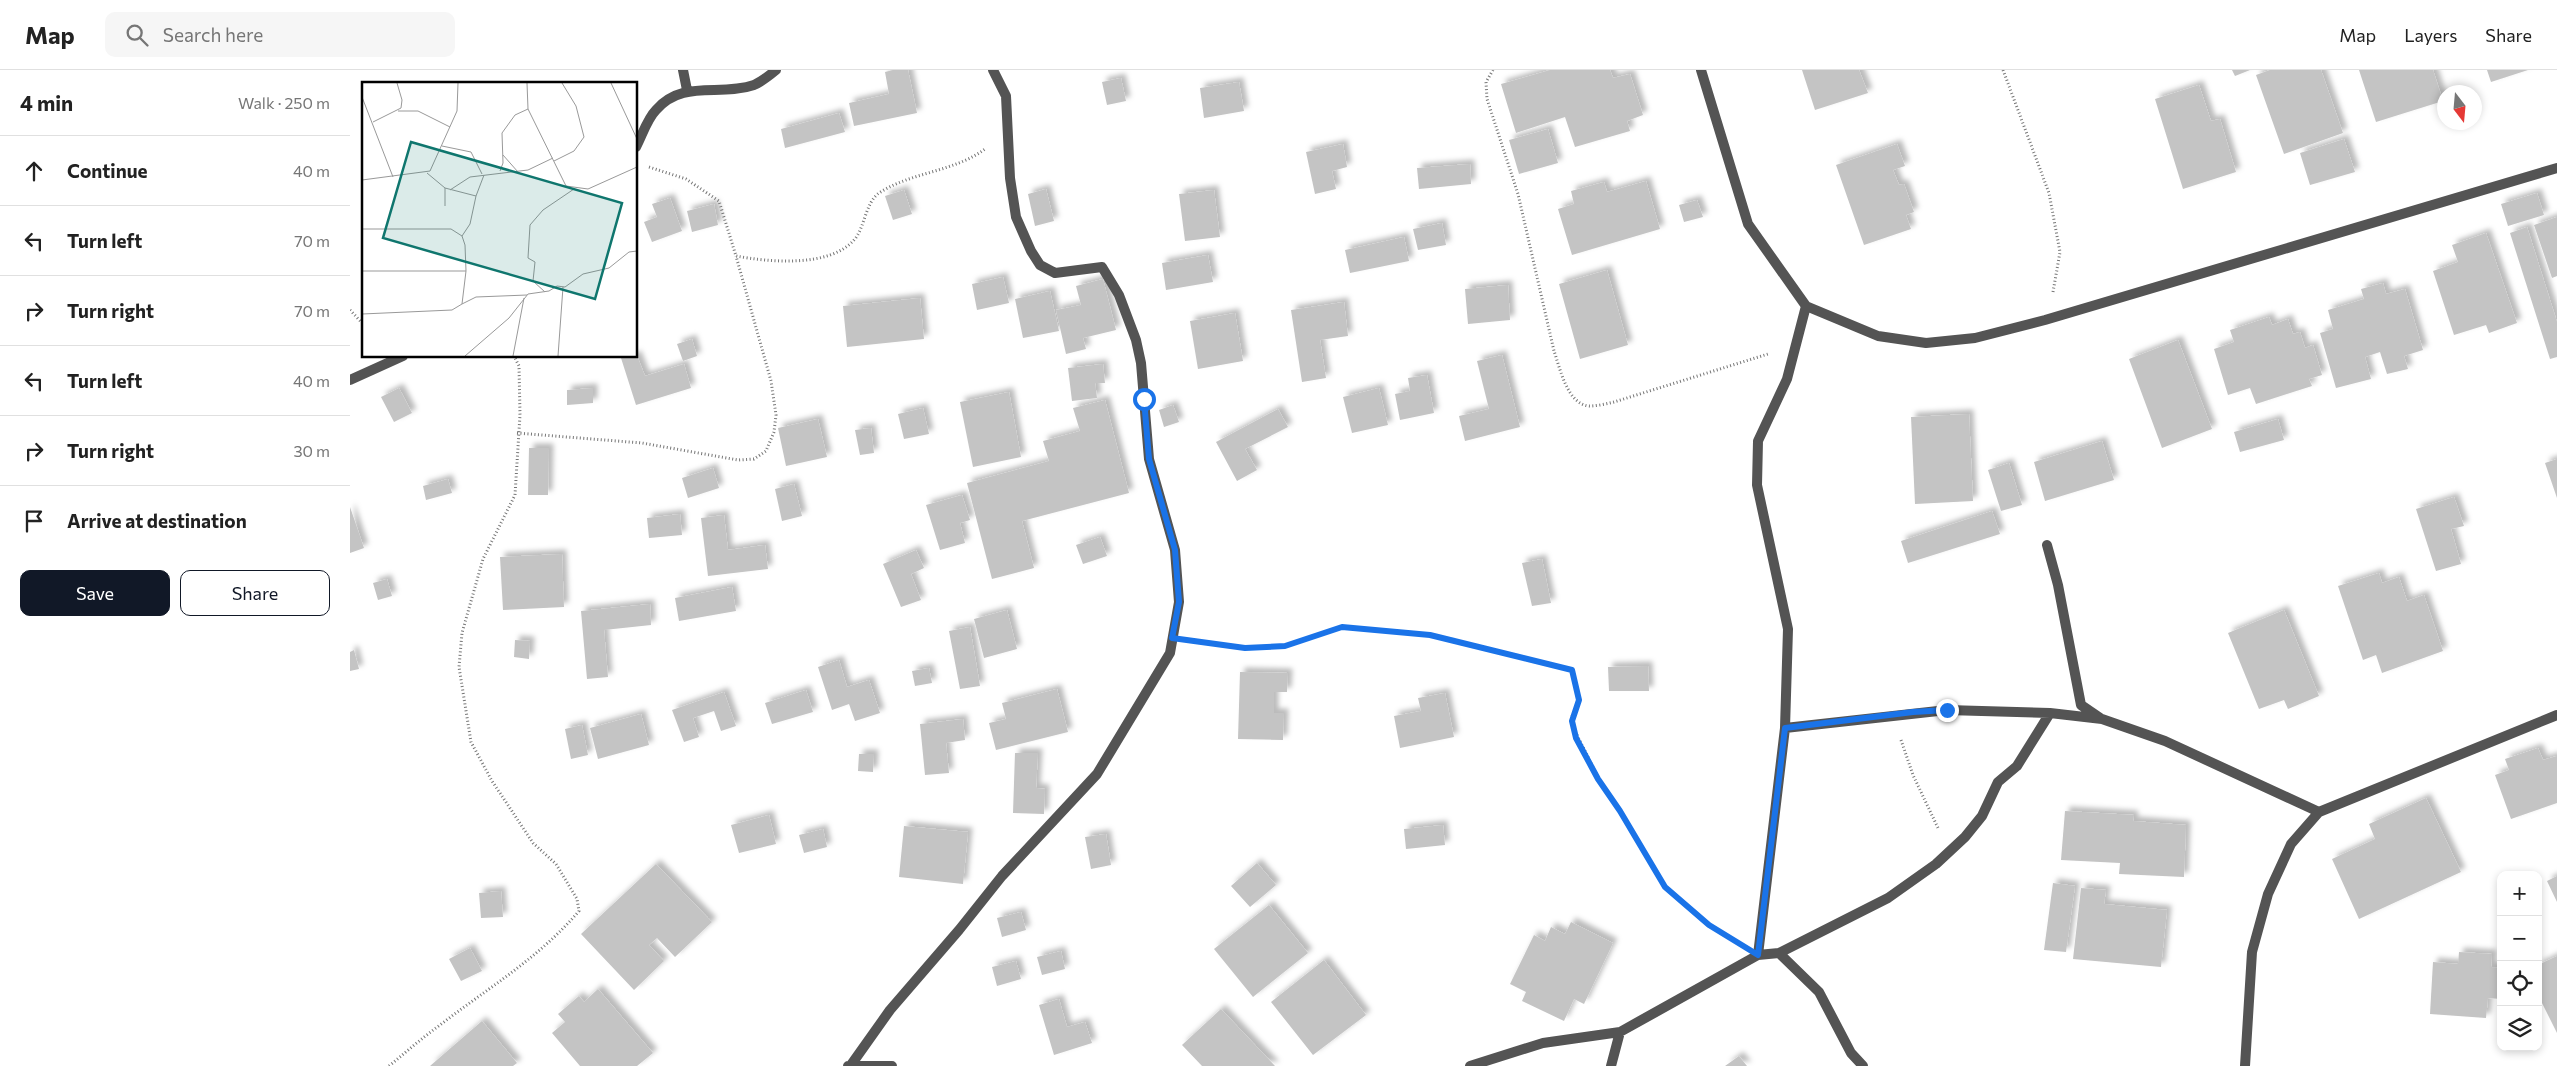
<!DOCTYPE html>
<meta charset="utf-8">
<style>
:root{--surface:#fff;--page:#f6f6f6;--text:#222;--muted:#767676;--line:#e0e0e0;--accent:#111827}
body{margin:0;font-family:Commissioner,sans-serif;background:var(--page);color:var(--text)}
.controls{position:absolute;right:15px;bottom:15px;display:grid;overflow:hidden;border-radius:10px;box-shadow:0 2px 8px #0003}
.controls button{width:45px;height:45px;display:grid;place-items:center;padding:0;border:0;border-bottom:1px solid var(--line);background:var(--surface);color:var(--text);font:25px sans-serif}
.compass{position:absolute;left:2087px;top:15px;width:45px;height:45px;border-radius:50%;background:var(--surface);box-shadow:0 2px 8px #0003;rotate:164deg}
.stop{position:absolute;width:15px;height:15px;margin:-11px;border:4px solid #1a73e8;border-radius:50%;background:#fff}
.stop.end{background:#1a73e8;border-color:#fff;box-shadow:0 1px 5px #0008}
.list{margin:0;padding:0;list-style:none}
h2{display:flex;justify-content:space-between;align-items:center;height:65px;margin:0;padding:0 20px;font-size:21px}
h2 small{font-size:16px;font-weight:400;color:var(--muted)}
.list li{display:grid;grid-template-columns:32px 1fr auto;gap:15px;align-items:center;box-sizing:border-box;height:70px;padding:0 20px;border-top:1px solid var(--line)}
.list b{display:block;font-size:19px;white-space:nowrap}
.list em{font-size:16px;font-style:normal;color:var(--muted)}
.actions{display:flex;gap:10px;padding:15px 20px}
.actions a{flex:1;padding:11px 0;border:1px solid var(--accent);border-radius:10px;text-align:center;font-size:18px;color:var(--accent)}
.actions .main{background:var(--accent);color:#fff}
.icon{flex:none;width:28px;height:28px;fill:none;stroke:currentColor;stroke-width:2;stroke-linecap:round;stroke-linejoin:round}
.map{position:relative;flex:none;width:2207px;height:996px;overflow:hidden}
header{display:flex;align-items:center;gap:30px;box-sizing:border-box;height:70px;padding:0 25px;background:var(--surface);border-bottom:1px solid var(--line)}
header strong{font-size:24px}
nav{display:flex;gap:28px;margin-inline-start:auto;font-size:18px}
.search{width:350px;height:45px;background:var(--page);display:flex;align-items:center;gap:12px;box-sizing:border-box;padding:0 18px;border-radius:10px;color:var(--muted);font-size:19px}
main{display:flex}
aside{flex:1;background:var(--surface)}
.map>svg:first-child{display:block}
</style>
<header>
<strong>Map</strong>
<div class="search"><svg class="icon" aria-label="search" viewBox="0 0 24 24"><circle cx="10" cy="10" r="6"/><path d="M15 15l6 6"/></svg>Search here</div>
<nav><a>Map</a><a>Layers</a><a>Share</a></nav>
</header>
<main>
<aside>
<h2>4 min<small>Walk · 250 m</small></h2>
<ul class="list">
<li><svg class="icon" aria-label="ahead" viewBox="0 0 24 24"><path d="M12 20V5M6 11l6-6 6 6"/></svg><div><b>Continue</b></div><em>40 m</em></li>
<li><svg class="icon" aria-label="left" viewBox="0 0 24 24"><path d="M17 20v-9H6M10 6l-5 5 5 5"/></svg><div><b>Turn left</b></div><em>70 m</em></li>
<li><svg class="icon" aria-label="right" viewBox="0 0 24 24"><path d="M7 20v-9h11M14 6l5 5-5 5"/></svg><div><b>Turn right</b></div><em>70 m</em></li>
<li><svg class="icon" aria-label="left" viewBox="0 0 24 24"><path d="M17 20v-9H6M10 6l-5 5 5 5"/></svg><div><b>Turn left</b></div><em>40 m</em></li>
<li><svg class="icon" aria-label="right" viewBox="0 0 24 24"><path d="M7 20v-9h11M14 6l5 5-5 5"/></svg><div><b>Turn right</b></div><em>30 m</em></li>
<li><svg class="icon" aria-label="arrive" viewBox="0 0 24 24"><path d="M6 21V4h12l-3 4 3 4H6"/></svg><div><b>Arrive at destination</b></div></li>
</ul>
<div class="actions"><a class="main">Save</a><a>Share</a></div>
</aside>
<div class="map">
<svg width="2207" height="996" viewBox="0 0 2207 996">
<defs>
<filter id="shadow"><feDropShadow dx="4.5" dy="-4.5" stdDeviation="2.5" flood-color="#0004"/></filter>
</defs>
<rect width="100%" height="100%" fill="#fff"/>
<path fill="#c4c4c4" filter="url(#shadow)" d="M543,0H558L567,43L504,56L499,33L539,24L535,2Z
M1200,0H1260L1263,8L1280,4L1293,45L1277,51L1280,61L1225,77L1215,47L1166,63L1151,14Z
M1452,0H1509L1518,23L1465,40Z
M1882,0H1900L1885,6Z
M1920,0H1971L1993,63L1934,84L1906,5Z
M2009,0H2083L2093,31L2026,52Z
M2137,0H2178L2141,12Z
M771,8L776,31L757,35L752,12Z
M889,12L894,41L854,48L850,18Z
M1849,15L1861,51L1870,49L1886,102L1833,119L1805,29Z
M489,43L495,62L435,78L431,59Z
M1198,59L1208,93L1169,104L1159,70Z
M1994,69L2005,102L1960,115L1950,83Z
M993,74L997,97L982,101L986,119L965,124L956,82Z
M1547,74L1555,96L1543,100L1549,115L1554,114L1564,142L1556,145L1561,159L1514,175L1486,95Z
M1120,94L1121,114L1069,119L1067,98Z
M1296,111L1310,159L1222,185L1208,139L1224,134L1221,121L1254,112L1257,122Z
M696,119L704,151L685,156L678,124Z
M554,120L562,144L543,150L535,126Z
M864,120L870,167L835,171L829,124Z
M2187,123L2194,145L2158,156L2151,134Z
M320,128L332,161L302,172L294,152L307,147L302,134Z
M1347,130L1353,147L1334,152L1329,135Z
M364,134L368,155L342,162L337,141Z
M2207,147V206L2202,208L2184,155Z
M1092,153L1096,175L1068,180L1063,159Z
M2177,157L2207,252V287L2200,289L2160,163Z
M2136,163L2167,253L2139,263L2136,255L2104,265L2083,201L2108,192L2102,175Z
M1054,167L1059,191L1000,203L995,180Z
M858,185L863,212L816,220L812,193Z
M1257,200L1278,275L1230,289L1209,214Z
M653,207L659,233L627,240L622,214Z
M753,209L766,260L733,268L736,279L716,284L706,240L731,235L726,216Z
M2033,213L2036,224L2055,219L2073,280L2054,286L2058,299L2037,304L2030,282L2015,287L2021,309L1986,318L1970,263L1983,259L1978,240L2014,229L2011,219Z
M1158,215L1160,250L1118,254L1115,219Z
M700,221L709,261L673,268L665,229Z
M570,228L574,269L497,277L493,236Z
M994,232L998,266L970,270L976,308L952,312L941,240Z
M885,243L893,291L848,299L840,251Z
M1919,247L1922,255L1938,249L1943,264L1950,262L1955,278L1963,275L1972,305L1959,309L1962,316L1906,334L1900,318L1878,325L1864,279L1884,272L1880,260Z
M342,269L347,286L333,291L327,274Z
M1828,270L1862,359L1812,378L1779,289Z
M286,283L295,306L334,294L341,318L286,335L271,288L286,286Z
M1152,285L1170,357L1115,371L1109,346L1139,339L1127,291Z
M753,294L755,313H745L747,328L722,331L718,298Z
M1077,305L1084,343L1050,350L1045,324L1060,321L1058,308Z
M49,318L62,343L44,352L31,327Z
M243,318V333L217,335V320Z
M1029,318L1038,355L1002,363L993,327Z
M659,322L671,387L623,397L610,332Z
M755,330L779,423L672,451L684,498L642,509L617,413L699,391L693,371L730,361L723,338Z
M823,335L829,352L814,357L809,340Z
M573,338L579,364L554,369L548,344Z
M928,339L938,357L895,379L907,400L887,411L866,372Z
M1619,344L1623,431L1565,434L1561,347Z
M468,349L477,387L436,396L428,358Z
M1928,349L1934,370L1890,382L1884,362Z
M521,358L524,383L510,385L505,360Z
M1752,371L1764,410L1695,431L1684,392Z
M179,378H199L198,425H178Z
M2207,389V428L2195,393Z
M1659,393L1672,435L1651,441L1638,400Z
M363,398L369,418L338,428L332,408Z
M98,409L102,423L76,430L73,416Z
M444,414L452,446L432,451L425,419Z
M612,425L620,450L610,453L615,473L590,480L576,435Z
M2104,427L2114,456L2101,459L2111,494L2086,501L2066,439Z
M0,437L14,478L0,483Z
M1642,441L1650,464L1558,493L1551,471Z
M330,444L332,465L299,468L297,448Z
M374,445L378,480L415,475L418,499L358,506L351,448Z
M750,467L757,486L733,494L726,475Z
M566,480L574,498L561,504L571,530L551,537L533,494Z
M212,484L214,537L153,540L150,487Z
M1192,489L1201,533L1182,536L1172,493Z
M2029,503L2032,513L2049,507L2057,531L2074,525L2093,581L2032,603L2026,585L2013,590L1988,516Z
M37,509L42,526L28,530L23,513Z
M382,517L386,541L329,551L325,528Z
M300,534L301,555L254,560L258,607L237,609L231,541Z
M657,540L667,579L634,588L624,549Z
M1934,540L1969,626L1938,639L1934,630L1909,639L1878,563Z
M620,557L630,616L610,619L599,561Z
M165,570L180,571L179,589L164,587Z
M4,580L9,599L0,601V582Z
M489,590L497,617L519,610L530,643L505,651L499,634L482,640L468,597Z
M1298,596L1299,621H1259L1258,597Z
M579,598L582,613L565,616L562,601Z
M890,602L938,603L937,622H924V643H934L933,670L888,669Z
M707,619L718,662L646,680L639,653L656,649L652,633Z
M456,620L463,642L422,654L415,633Z
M374,622L386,656L371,661L364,641L343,648L349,667L334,672L322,640Z
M1095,623L1104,667L1050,678L1044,646L1071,641L1068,628Z
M291,644L299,675L248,689L240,658Z
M613,649L615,670L596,673L599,703L575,705L570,654Z
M232,655L238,685L221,689L215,659Z
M2188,678L2193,690L2207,686V733L2161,749L2145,705L2159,700L2155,689Z
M665,683H688L686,718L695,719L694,744L663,743Z
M509,684H524L523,702L508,701Z
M2076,728L2111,802L2009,849L1982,789L2025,769L2019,754Z
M1715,741L1784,745L1783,751L1836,755L1834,807L1769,804L1770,793L1711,790Z
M419,745L426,774L389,783L381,755Z
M1093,755L1095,775L1056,779L1054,759Z
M554,756L618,762L613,814L549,807Z
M473,759L477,777L454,783L449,765Z
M756,764L761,795L741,799L735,767Z
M907,793L926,815L900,837L881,816Z
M306,794L362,852L325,887L307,868L299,875L314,891L284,920L231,864Z
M2207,806V832L2197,811Z
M1703,813L1725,816L1716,882L1694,880Z
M1731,818L1756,820L1754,834L1817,840L1811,897L1723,889Z
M151,821L153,847L131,848L129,823Z
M919,835L958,883L903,927L864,879Z
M671,842L676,860L652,867L647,848Z
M1221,852L1263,873L1234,934L1224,929L1214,951L1172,931L1176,922L1160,914L1184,865L1195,871L1201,857L1215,864Z
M120,878L132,901L111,911L99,889Z
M711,881L715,899L692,905L687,887Z
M2109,882L2142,884L2141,897L2151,898V929L2138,928L2136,948L2080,944L2083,892L2108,894Z
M2207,886V963L2188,925V895Z
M974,890L1016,945L963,985L921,932Z
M666,891L671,909L647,916L642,897Z
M248,919L303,983L287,996H230L202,963L215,952L208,944L229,926L234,932Z
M709,929L717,957L735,952L742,973L704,985L689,935Z
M871,939L925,996H852L832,975Z
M132,951L167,993L163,996H80Z
M1389,986L1397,996H1375Z"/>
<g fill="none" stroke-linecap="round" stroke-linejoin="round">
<path stroke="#767676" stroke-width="3" stroke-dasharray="1 2.5" stroke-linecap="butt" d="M1143,0L1136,12L1137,29L1168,124L1204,281C1210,298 1217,334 1239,336C1247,336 1256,334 1264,332L1418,284
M1653,0L1699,123L1710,182L1703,222
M299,97L336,109L369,131L386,186C419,192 479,198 504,170C515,158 515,133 529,123C561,102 604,102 635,79
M0,240L14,255
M167,363L292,373L388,390L404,389L416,381L424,362L426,345L421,311L386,186
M847,571L895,578L935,576L992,557L1080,565L1222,600L1229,630L1222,646L1223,657L1249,709L1270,741L1315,817L1359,855L1385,871
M1551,670L1563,705L1588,758
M39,996C56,982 72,968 90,955C138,918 189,888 229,841L227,829L206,794L183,773L142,711L121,672L109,597L112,563L133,489L165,425L170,345L169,296L164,286"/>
<path stroke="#545454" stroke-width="10" d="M333,0L337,20
M1351,0L1398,154L1456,236L1528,266L1576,273L1625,268L1695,250L2207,98
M286,77C292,66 297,49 306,40C333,9 369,27 404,15C411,12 420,5 426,0
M1456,236L1437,309L1408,371L1407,415L1438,559L1435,658L1597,640L1700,643L1752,649L1815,671L1969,742
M0,310L53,286
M1697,475L1708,515L1731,635L1750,648
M1429,883L1469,922L1501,983L1513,996
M1408,885L1435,658
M501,995L540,940L609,860L652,806L747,704L820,583L829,532L825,480L799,389L791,293L786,270L769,225L752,197L705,203L690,195L681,181L666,147L660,108L656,26L643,0
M498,996H542
M1120,996L1193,973L1270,962L1408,885L1429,883L1538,828L1586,794L1615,767L1632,746L1648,712L1667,696L1700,643
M1261,996L1270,962
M1895,996L1902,882L1918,824L1941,774L1969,742L2207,645"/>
</g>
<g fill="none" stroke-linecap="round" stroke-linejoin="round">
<path stroke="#1a73e8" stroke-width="6" d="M794,329L799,389L825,480L829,532L822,568L895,578L935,576L992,557L1080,565L1222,600L1229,630L1222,651L1226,668L1248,709L1270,741L1315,817L1359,855L1408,885L1435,658L1563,642L1597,640"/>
</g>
<g transform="translate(12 12)">
<rect width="275" height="275" fill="#fff"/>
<path fill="none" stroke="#999" stroke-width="1" d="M165,1L166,27L204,104L226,107L275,85M249,1L275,57M0,15L31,95M36,29H56L88,45M11,40L39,26L40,18L35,1M80,64L109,70L120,92M141,73L156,90M192,79L212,69L222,55L214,24L200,1M138,89L141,81L140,51L153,33L166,27M65,91L83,106L114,114L108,142L100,154M0,98L68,89L95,29L96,1M83,106V124M88,108L108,95L166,88L191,76M114,114L122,93M0,147H89L100,154L103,163L104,189L100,222L90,228L0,232M0,189H104M183,210L171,199L173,180L166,176L168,143L181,128L212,107M100,222L114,215L165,213M103,274L147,236L166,212L187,209L195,204L203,205L221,192L247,186L267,170L275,169M151,274L162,216M196,274L201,205"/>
<path fill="#0f766e" fill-opacity="0.15" stroke="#0f766e" stroke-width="2.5" d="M49,60L260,121L233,217L21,156Z"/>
<rect width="275" height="275" fill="none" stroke="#000" stroke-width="2.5"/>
</g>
</svg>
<div class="controls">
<button>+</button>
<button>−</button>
<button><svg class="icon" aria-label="locate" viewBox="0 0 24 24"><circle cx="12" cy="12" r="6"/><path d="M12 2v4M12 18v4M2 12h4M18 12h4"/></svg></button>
<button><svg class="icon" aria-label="layers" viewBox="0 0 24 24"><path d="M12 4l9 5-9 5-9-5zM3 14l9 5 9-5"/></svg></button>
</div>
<svg class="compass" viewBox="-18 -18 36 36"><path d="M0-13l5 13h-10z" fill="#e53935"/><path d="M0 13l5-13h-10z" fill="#767676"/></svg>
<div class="stop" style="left:794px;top:329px"></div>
<div class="stop end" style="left:1597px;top:640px"></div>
</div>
</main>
